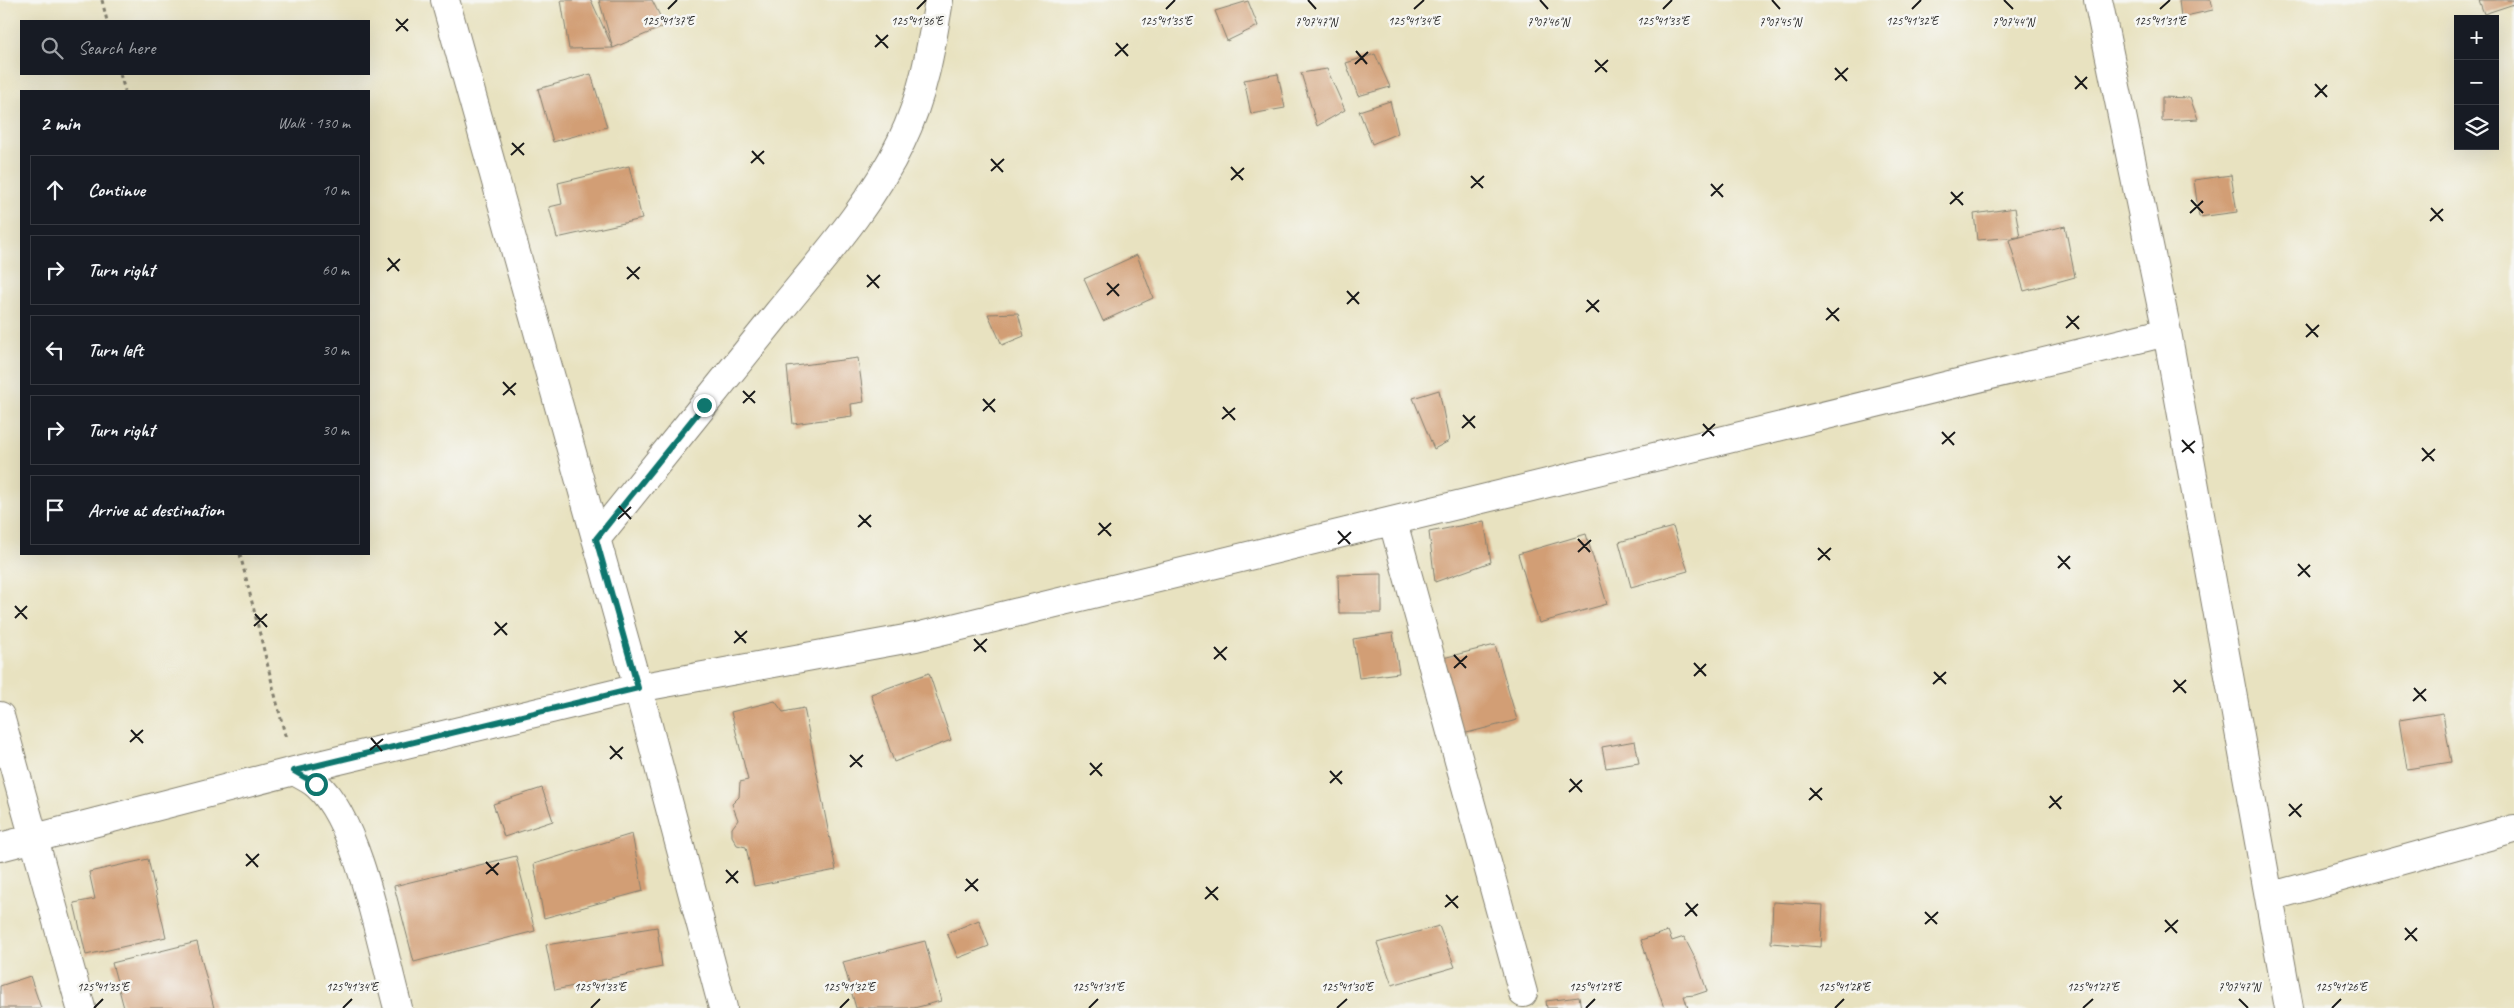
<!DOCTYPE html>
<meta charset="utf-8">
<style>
:root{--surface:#171b24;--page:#20242c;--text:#f1f3f6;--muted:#9ea1a6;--line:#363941}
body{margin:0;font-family:Caveat,sans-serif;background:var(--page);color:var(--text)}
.controls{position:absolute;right:15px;top:15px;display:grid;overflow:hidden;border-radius:0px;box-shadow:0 5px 20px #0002}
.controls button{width:45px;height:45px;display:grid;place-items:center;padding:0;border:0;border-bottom:1px solid var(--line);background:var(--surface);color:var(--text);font:25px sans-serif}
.stop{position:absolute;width:15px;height:15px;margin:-11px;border:4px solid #0f766e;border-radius:50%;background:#fff}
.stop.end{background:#0f766e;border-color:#fff;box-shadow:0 1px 5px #0008}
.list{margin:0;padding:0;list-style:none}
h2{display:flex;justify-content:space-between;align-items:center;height:65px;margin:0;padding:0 20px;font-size:21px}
h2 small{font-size:16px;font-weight:400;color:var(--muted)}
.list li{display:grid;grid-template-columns:32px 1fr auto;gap:15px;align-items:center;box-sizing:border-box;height:70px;margin:0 10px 10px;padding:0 10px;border:1px solid var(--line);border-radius:0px}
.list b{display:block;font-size:19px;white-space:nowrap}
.list em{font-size:16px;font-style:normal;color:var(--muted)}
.icon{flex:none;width:28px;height:28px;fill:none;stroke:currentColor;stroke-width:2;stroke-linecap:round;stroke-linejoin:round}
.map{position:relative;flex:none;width:2514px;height:1008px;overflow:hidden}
.search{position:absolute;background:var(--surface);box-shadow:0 5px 20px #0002;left:20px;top:20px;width:350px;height:55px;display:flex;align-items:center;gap:12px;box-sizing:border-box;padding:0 18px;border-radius:0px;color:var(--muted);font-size:19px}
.panel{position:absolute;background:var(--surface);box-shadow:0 5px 20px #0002;left:20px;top:90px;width:350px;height:465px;border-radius:0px}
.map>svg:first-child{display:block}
</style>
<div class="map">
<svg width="2514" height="1008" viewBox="0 0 2514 1008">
<rect width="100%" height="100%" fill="#f6f6f2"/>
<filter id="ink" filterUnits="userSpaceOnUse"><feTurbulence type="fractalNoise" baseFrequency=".02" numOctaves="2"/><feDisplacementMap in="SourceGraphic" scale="10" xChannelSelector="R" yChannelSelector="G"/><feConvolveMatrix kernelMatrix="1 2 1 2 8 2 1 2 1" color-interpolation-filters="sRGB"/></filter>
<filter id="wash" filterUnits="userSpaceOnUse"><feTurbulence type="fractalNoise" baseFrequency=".0096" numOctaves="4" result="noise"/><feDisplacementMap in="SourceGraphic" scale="20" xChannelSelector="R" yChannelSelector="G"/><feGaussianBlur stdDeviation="1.12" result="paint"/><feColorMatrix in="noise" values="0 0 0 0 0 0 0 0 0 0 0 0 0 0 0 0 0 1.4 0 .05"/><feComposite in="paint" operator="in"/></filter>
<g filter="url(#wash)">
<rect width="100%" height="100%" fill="#e8e2c0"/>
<g id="blocks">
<path fill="#d29e75" d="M561,0H591L613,48L569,49Z
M599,0H652L665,26L613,48Z
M2179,0H2211L2213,10L2181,17Z
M2479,0H2514V4L2484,14Z
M1248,1L1258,26L1227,41L1215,11Z
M1375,54L1390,87L1358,96L1346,63Z
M1327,69L1345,110L1317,126L1301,73Z
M591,74L607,127L553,142L538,89Z
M1278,74L1285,108L1251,114L1244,80Z
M2162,97L2190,98L2198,119L2162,121Z
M1390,101L1398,133L1372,144L1359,111Z
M629,166L642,219L557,238L549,207L562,204L558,183Z
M2231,175L2237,212L2199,217L2194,180Z
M2015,208L2020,237L2065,226L2075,277L2024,291L2009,240L2020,237L1977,240L1974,214Z
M1137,255L1153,298L1103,321L1084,279Z
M1018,313L1024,336L1002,345L988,314Z
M858,358L864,402L851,404L852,416L793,424L787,367Z
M1439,390L1449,441L1434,449L1413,398Z
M1484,521L1491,562L1435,582L1429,532Z
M1673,527L1688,571L1631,587L1619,542Z
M1586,534L1607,604L1539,623L1518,554Z
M1382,574V613H1339L1338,575Z
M1393,633L1399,673L1359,678L1353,639Z
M1495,645L1517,720L1459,735L1435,660Z
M929,673L951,740L894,762L871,694Z
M775,701L783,712L804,708L836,870L754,886L746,847L737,845L732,836V828L738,820L732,804L739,797L740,782L748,780L731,712Z
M2443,713L2451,762L2407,769L2399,720Z
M1635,741L1639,763L1606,768L1602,747Z
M542,788L553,821L504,837L493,804Z
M632,834L643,891L544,918L534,864Z
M516,856L535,931L414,962L394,886Z
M148,859L166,937L86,955L74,903L95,899L89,872Z
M1773,902L1823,905L1821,947L1771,943Z
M979,920L989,946L958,958L947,933Z
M1439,926L1455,967L1392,985L1377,943Z
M657,927L662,967L555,990L546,945Z
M1668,931L1672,941L1684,937L1697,962L1707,991L1695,995L1684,996L1688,1008H1664L1641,940Z
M925,941L941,1001L914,1008H856L843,962Z
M197,942L214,1008H124L112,963Z
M30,976L41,1008H0V986Z
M1579,997L1581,1008H1547L1546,1001Z"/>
</g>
</g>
<g filter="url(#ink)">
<use href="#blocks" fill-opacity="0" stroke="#827f6e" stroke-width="1"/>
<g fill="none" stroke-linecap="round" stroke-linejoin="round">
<g stroke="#827f6e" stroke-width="30">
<path id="street" d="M445,0L638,688L723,1008
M2167,332L2289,1008
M1393,522L1523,993
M596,539C657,464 717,388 778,313C822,259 871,205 901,142C923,97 931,49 939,0
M0,716L81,1008
M294,771C301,775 310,779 317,785C360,823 382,951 398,1008
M0,847L294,771L638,688L916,637L2167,332L2098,0
M2269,897L2514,829"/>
</g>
<path stroke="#827f6e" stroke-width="3" stroke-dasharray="4 4" stroke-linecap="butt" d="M102,0L107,21
M120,74L125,91
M240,554L286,739"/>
<use href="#street" stroke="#fff" stroke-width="28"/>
</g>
</g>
<g fill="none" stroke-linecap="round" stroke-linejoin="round" filter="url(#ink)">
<path stroke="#0f766e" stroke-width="6" d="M316,784L294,771L638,688L596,539L704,405"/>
</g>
<path fill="none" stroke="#1c1c1c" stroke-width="2" d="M1308,0L1316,9M1540,0L1548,9M1772,0L1780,9M2004,0L2013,9M668,9L677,0M917,9L926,0M1166,9L1175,0M1414,9L1424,0M1663,9L1672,0M1912,9L1921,0M2160,9L2170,0M396,19L408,31M396,31L408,19M876,35L888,48M1116,43L1128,56M875,47L888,35M1356,51L1367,64M1115,56L1128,44M1595,60L1607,72M1355,64L1368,52M1835,68L1847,81M1595,72L1608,60M2075,76L2087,89M1835,80L1848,68M2315,84L2327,97M2075,89L2087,77M2315,97L2327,85M512,143L524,155M752,151L764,164M511,155L524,143M991,159L1003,172M751,163L764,151M1231,167L1243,180M991,171L1004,159M1471,176L1483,188M1231,180L1244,168M1711,184L1723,197M1471,188L1484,176M1951,192L1963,205M1711,196L1723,184M2191,200L2203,213M1950,204L1963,192M2431,208L2443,221M2190,213L2203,201M2430,221L2443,209M388,258L399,271M627,267L639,279M387,271L400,259M867,275L879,288M627,279L640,267M1107,283L1119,296M867,287L880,275M1347,291L1359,304M1107,295L1119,284M1587,300L1599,312M1347,304L1359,292M1827,308L1839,321M1586,312L1599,300M2067,316L2079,329M1826,320L1839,308M2306,324L2318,337M2066,328L2079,316M2306,337L2319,325M503,382L515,395M743,391L755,403M503,395L516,383M983,399L995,412M743,403L755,391M1223,407L1235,420M983,411L995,399M1463,415L1475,428M1222,419L1235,408M1703,424L1714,436M1462,428L1475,416M1942,432L1954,445M1702,436L1715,424M2182,440L2194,453M1942,444L1955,432M2422,448L2434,461M2182,452L2195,441M2422,461L2435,449M619,506L631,519M859,515L871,527M618,519L631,507M1099,523L1111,536M858,527L871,515M1338,531L1350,544M1098,535L1111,523M1578,539L1590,552M1338,544L1351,532M1818,548L1830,560M1578,552L1591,540M2058,556L2070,569M1818,560L1831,548M2298,564L2310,577M2058,568L2070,556M2298,576L2310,565M15,606L27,619M255,614L267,627M15,618L27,606M495,622L507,635M254,626L267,614M735,631L746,643M494,635L507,623M974,639L986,652M734,643L747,631M1214,647L1226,660M974,651L987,639M1454,655L1466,668M1214,659L1227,647M1694,663L1706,676M1454,668L1467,656M1934,672L1946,684M1694,676L1706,664M2174,680L2186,693M1933,684L1946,672M2414,688L2426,701M2173,692L2186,680M2413,701L2426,689M131,730L143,743M371,738L382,751M130,742L143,730M610,746L622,759M370,750L383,739M850,755L862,767M610,759L623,747M1090,763L1102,776M850,767L863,755M1330,771L1342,784M1090,775L1102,763M1570,779L1582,792M1330,783L1342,771M1810,788L1822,800M1569,792L1582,780M2050,796L2061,809M1809,800L1822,788M2289,804L2301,817M2049,808L2062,796M2289,816L2302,804M246,854L258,867M486,862L498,875M246,866L259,854M726,870L738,883M486,874L499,863M966,879L978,891M726,883L738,871M1206,887L1218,900M965,891L978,879M1446,895L1458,908M1205,899L1218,887M1686,903L1697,916M1445,907L1458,896M1925,912L1937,924M1685,916L1698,904M2165,920L2177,933M1925,924L1938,912M2405,928L2417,941M2165,932L2178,920M2405,940L2417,928M2239,999L2248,1008M94,1008L103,999M343,1008L352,999M591,1008L600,999M840,1008L849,999M1089,1008L1098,999M1337,1008L1347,999M1586,1008L1595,999M1835,1008L1844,999M2083,1008L2093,999M2332,1008L2341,999"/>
<g font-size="12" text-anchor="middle" fill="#1c1c1c" stroke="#f6f6f2" stroke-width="5" stroke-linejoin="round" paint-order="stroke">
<text x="668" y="25">125°41'37"E</text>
<text x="917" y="25">125°41'36"E</text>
<text x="1166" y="25">125°41'35"E</text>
<text x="1414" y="25">125°41'34"E</text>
<text x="1663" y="25">125°41'33"E</text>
<text x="1912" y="25">125°41'32"E</text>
<text x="2160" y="25">125°41'31"E</text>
<text x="1316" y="26">7°07'47"N</text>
<text x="1548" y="26">7°07'46"N</text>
<text x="1780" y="26">7°07'45"N</text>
<text x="2013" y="26">7°07'44"N</text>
<text x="2239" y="991">7°07'47"N</text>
<text x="103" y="991">125°41'35"E</text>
<text x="352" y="991">125°41'34"E</text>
<text x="600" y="991">125°41'33"E</text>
<text x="849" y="991">125°41'32"E</text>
<text x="1098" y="991">125°41'31"E</text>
<text x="1347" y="991">125°41'30"E</text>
<text x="1595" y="991">125°41'29"E</text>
<text x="1844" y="991">125°41'28"E</text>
<text x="2093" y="991">125°41'27"E</text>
<text x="2341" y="991">125°41'26"E</text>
</g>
</svg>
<div class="controls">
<button>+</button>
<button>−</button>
<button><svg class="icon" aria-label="layers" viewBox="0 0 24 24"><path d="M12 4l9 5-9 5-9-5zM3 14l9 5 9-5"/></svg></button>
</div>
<div class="stop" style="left:316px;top:784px"></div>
<div class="stop end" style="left:704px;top:405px"></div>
<div class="search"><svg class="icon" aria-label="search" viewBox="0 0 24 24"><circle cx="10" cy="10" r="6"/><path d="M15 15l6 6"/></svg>Search here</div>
<section class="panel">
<h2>2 min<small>Walk · 130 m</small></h2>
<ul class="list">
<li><svg class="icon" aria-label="ahead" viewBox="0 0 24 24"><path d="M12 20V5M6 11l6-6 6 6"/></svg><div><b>Continue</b></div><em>10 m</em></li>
<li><svg class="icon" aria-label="right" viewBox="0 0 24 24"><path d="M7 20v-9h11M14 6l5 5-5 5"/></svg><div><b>Turn right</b></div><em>60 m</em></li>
<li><svg class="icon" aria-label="left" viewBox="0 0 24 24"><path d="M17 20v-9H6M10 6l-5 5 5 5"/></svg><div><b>Turn left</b></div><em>30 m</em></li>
<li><svg class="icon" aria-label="right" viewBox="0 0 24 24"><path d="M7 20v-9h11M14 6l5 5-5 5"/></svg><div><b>Turn right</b></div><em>30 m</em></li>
<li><svg class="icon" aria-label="arrive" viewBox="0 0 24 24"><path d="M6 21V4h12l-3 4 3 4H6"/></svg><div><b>Arrive at destination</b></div></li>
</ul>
</section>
</div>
